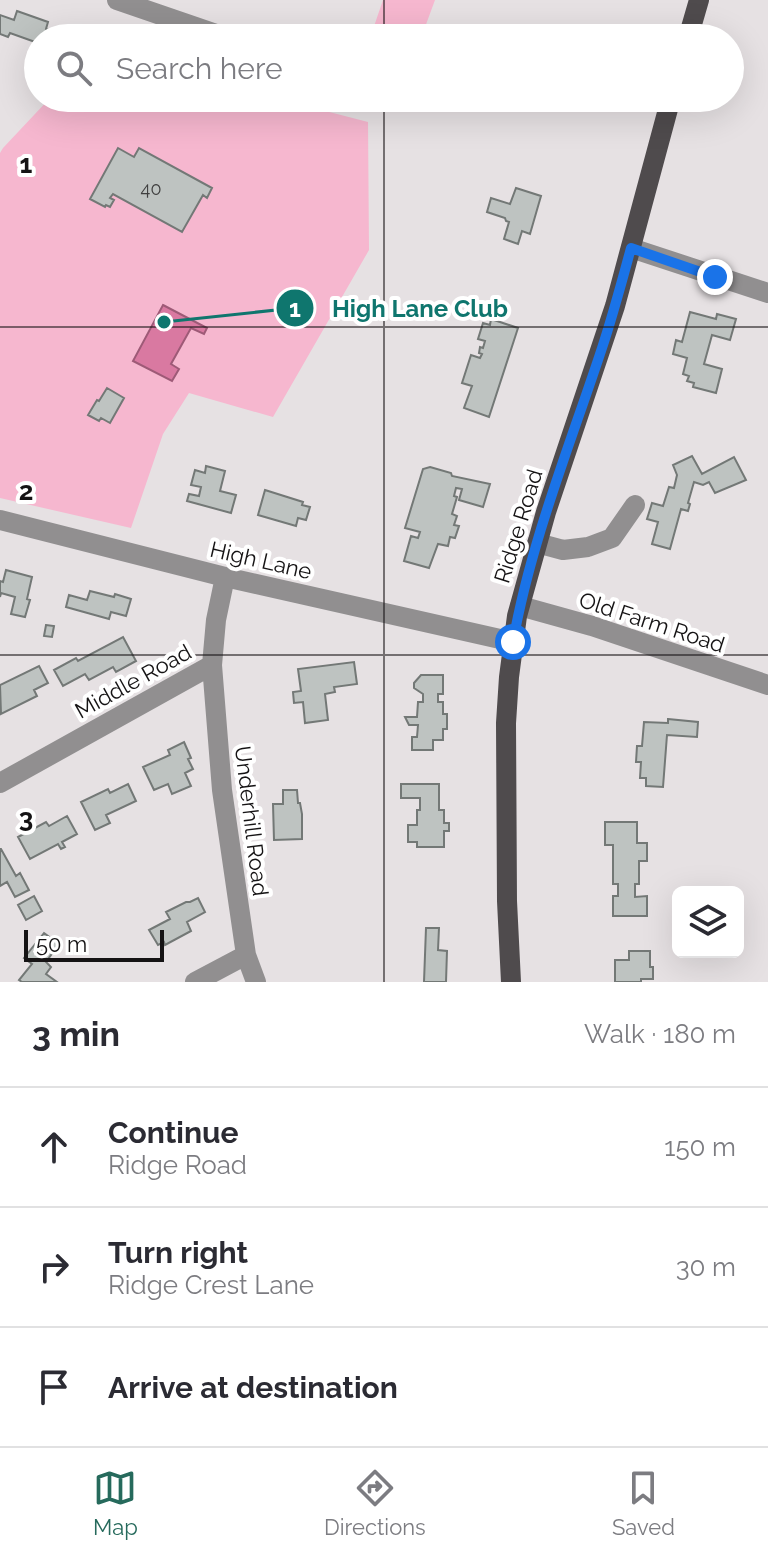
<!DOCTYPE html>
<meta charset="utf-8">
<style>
:root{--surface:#fff;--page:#f2f2f3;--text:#2b2b33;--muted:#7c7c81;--line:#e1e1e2;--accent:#266a5c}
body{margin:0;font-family:Raleway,sans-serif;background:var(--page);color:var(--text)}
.controls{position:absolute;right:24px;bottom:24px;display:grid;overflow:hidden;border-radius:12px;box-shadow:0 8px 32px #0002}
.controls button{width:72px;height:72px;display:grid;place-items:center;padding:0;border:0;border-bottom:2px solid var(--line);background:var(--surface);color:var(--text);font:40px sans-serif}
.scale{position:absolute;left:24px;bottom:20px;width:140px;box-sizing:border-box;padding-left:8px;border:4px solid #151314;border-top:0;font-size:22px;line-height:28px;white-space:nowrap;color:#151314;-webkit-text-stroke:6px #fff;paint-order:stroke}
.stop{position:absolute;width:24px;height:24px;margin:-18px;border:6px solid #1a73e8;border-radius:50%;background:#fff}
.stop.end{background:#1a73e8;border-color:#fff;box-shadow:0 2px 8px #0008}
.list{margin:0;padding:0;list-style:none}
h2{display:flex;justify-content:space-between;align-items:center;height:104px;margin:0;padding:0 32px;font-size:34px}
h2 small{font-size:26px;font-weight:400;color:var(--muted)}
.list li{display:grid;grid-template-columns:52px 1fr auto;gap:24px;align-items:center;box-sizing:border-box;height:120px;padding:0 32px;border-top:2px solid var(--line)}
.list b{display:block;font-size:30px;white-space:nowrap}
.list p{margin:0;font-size:26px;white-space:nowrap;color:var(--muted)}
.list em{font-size:26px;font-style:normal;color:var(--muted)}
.icon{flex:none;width:44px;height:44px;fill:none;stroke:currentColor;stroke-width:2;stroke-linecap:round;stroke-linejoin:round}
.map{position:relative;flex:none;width:768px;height:982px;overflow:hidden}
.search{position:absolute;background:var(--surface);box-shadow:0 8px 32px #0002;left:24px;right:24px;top:24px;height:88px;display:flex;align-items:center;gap:20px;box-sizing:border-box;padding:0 28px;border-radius:44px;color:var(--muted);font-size:30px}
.sheet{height:464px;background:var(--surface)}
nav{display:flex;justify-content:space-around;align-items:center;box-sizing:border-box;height:112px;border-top:2px solid var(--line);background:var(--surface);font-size:22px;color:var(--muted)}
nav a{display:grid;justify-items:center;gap:4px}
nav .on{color:var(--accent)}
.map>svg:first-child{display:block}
</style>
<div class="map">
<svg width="768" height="982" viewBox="0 0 768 982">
<rect width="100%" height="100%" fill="#e6e1e3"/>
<path fill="#f6b7cf" d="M383,0H435L421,38H370Z
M50,98H275L368,122L369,250L273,417L189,393L163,434L131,528L0,498V153L3,148Z"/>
<path fill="#d979a1" stroke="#9e5a77" stroke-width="2" d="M163,305L207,328L204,334L191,328L171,364L179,369L172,381L133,361Z"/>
<path fill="#bec3c1" stroke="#737876" stroke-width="2" d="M17,11L48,22L46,29L57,33L55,38H38V43L10,33L8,37L0,34V15L14,20Z
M118,148L134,157L139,148L212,188L207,198L203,195L182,232L113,194L110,198L114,200L110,207L106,205L105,207L90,199Z
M516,188L541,196L530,234L522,231L518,244L504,239L509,222L506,221L505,218L487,212L491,198L510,204Z
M690,312L716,319L717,314L736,319L730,340L712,335L704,364L722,369L716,393L693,387L694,383L687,381L689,376L683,374L687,358L673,354L676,340L682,342Z
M491,319L518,328L489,417L464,408L472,386L462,383L471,355L480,358L482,354L479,353L480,347L483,348L485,341L478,339L483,323L490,325Z
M107,388L124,398L110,423L101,418L99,421L88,415L97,400L99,401Z
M692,456L702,474L734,457L746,480L715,493L709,482L703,485L694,482L688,503L690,504L688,511L681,509L670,549L652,544L658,522L647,519L652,503L663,506L669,487L674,488L677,475L673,465Z
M206,466L225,471L220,491L236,495L231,513L187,501L189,494L199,496L201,487L191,485L195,470L205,473Z
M430,467L451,473L452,476L490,484L483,507L459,500L462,489L456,488L454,496L457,497L452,514L457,516L454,525L459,526L455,538L450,537L448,546L438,544L429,568L404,561L411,536L418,538L420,532L405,528L423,469Z
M265,490L303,502L302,505L310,507L306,520L298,518L296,526L258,515Z
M6,570L32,577L27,599L30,600L25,617L11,614L15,597L1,593L0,597V581L3,582Z
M90,591L114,597L115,594L131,599L126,616L111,612L109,619L66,607L69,595L87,600Z
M46,625L54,626L52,637L44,636Z
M123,637L136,661L116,672L113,667L89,680L85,674L63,686L54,670L76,658L78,661Z
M354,662L357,684L334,687L335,692L325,694L328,720L305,723L303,702L294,703L293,692L301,691L298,669Z
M39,666L48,683L34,690L37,696L1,714L0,685Z
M421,675H443V694H438V702H443V714H447V729H443V740H433V750H412V737H417L418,725H409L405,717H417L418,702H423V694L414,688V683Z
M668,719L698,722L697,737L667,735L663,787L646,786V778H640L641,762H636L637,746H642L644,722L668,723Z
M184,742L191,758L188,759L193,769L185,773L191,786L172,794L168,784L154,790L143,767L170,755L168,750Z
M128,784L136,801L106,815L110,823L95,830L81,802L108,789L110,793Z
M401,784H439V810H444V823H449V831H444V847H417V842H408V825H417V810H420V798H401Z
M283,790H297L298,803H300L302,814V839L274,840L273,804H283Z
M67,816L77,834L62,842L65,847L61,849L58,844L30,859L18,837L46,822L49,826Z
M605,822H637V843H647V861H639V884H635V897L647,896V916H613V896H618V884H613V845H605Z
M0,849H1L16,876L20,873L29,890L15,897L7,882L0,886Z
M34,896L42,911L26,920L18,905Z
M198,898L205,912L187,922L191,931L165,945L164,942L158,945L149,930L170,919L166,912L186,902H190Z
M426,928H439L438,950L447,951L446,982H424Z
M44,933L59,944L46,962L51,967L46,974L57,982H22L19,980L32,964L24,958Z
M629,951H650V967H653V979H641V982H615V960H629Z"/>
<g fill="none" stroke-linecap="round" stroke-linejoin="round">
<path stroke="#918f90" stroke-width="20" d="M117,0L216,34
M631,248L768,293
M0,520L225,577L513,642
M537,543L563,550L588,547L612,538L635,505
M520,606L592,626L768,685
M212,665L222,790L246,955L256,982
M0,783L212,665L216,620L225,577
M195,982L246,955"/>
<path stroke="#4f4b4d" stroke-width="20" d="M688,38L699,0
M511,982L507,901L506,723L509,677L517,616L546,512L615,306L671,98"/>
</g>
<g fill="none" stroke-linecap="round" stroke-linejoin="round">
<path stroke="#1a73e8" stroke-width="10" d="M513,642C531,541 570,445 602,348C613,315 622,281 631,248L715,277"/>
</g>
<path fill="none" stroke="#151314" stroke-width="2" stroke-opacity="0.55" d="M384,0V38M384,98V982M0,327H768M0,655H768"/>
<g text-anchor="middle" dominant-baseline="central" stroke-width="8" stroke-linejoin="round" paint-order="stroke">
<g font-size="18" fill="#3f3f3f">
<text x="151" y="188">40</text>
</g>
<g font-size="22" fill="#151314" stroke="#fff">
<text transform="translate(518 526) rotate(-73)">Ridge Road</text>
<text transform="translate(261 560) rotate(13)">High Lane</text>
<text transform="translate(652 622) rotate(18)">Old Farm Road</text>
<text transform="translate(133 681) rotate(-29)">Middle Road</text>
<text transform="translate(252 821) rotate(83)">Underhill Road</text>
</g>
</g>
<g font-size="26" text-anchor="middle" font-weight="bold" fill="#151314" stroke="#fff" stroke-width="8" stroke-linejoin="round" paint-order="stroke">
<text x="26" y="173">1</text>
<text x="26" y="500">2</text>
<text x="26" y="827">3</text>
</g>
<path fill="none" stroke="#0f766e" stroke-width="3" d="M164 322L295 308"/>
<g fill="#0f766e" stroke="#fff" stroke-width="3">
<circle cx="164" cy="322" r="8"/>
<circle cx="295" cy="308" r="20"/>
</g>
<g font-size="24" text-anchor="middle" font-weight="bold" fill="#fff">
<text x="295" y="317">1</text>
</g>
<g font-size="24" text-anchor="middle" font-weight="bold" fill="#0f766e" stroke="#fff" stroke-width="8" stroke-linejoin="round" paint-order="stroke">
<text x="420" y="317">High Lane Club</text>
</g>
</svg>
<div class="controls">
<button><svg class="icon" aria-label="layers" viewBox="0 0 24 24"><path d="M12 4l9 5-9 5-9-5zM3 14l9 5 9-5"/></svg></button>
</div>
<div class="scale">50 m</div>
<div class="stop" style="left:513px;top:642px"></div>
<div class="stop end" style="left:715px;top:277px"></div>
<div class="search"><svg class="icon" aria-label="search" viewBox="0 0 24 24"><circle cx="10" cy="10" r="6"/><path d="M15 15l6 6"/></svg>Search here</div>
</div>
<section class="sheet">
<h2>3 min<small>Walk · 180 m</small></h2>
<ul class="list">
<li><svg class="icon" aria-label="ahead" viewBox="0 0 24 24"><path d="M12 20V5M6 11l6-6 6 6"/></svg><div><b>Continue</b><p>Ridge Road</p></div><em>150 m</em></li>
<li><svg class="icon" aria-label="right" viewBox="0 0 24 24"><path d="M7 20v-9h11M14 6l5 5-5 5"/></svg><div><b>Turn right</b><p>Ridge Crest Lane</p></div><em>30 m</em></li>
<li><svg class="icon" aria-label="arrive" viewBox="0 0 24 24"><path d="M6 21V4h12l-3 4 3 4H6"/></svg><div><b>Arrive at destination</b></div></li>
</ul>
</section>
<nav>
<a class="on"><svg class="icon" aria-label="map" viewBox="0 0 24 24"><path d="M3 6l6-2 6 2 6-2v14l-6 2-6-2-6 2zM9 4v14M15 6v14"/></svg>Map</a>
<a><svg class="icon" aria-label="directions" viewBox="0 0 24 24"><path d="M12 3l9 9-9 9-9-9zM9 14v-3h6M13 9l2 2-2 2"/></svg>Directions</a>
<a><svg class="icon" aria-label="saved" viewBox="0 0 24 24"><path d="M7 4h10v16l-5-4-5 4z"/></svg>Saved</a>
</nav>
